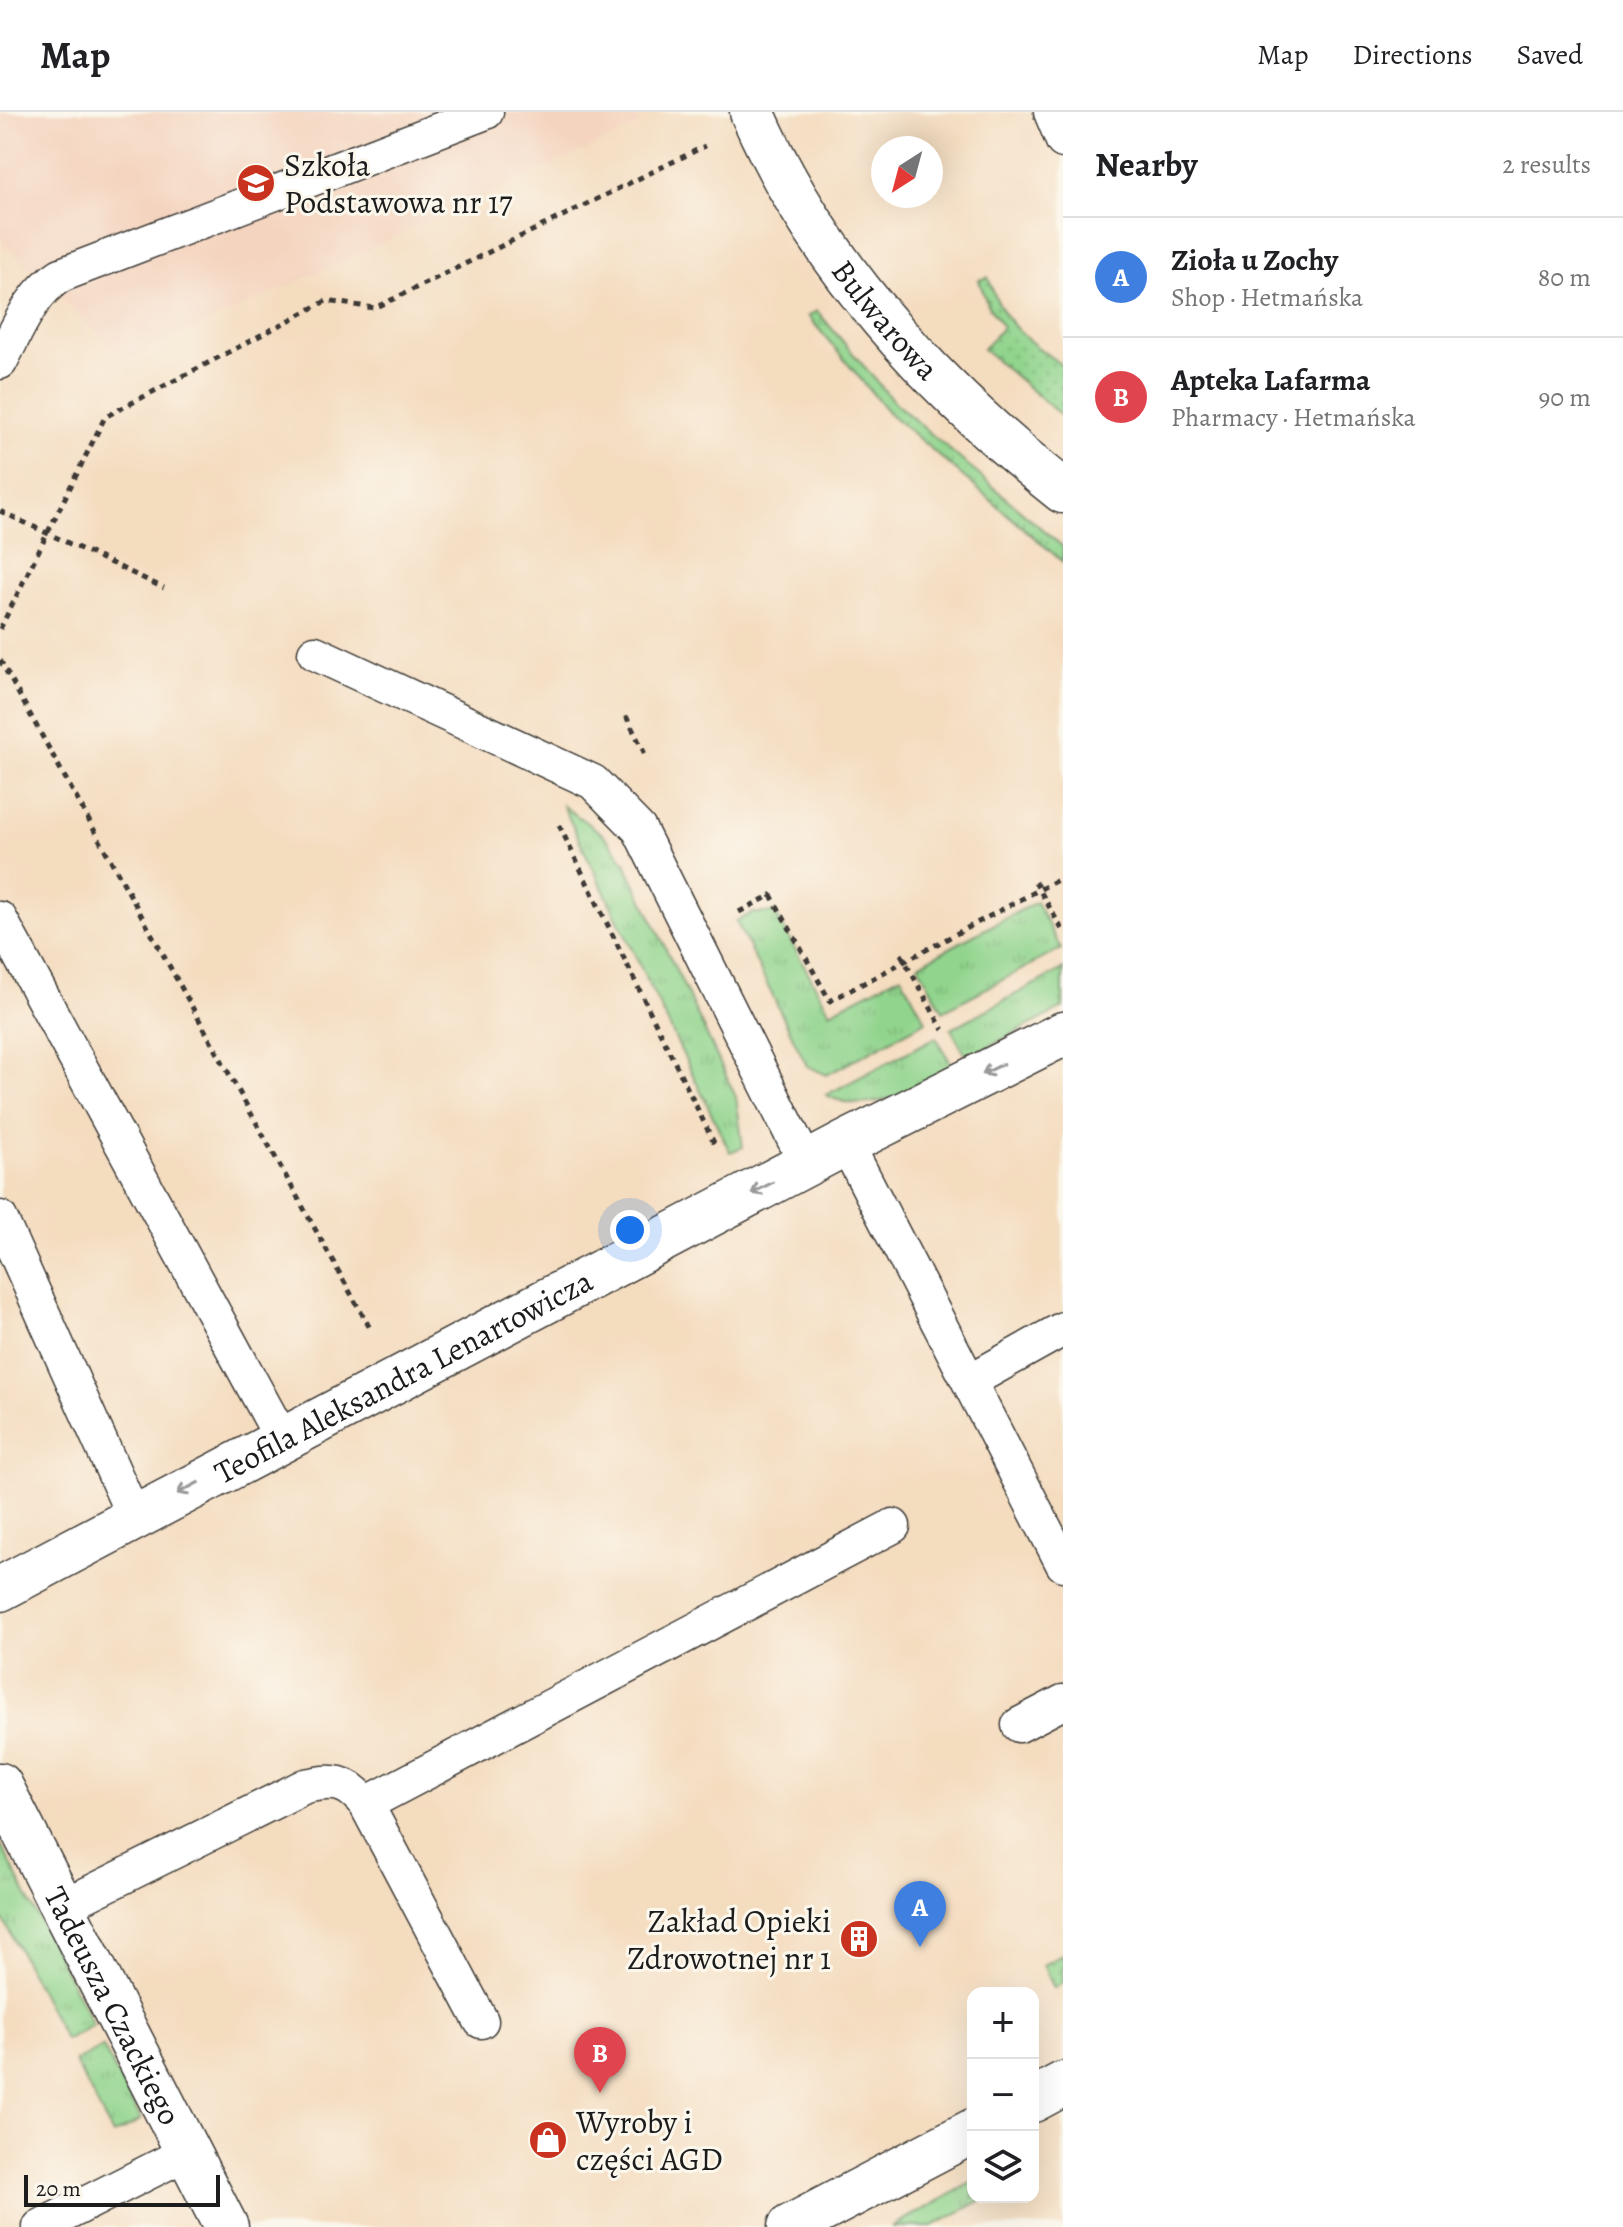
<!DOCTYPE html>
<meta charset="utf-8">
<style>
:root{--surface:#fff;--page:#f6f6f6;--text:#202124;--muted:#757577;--line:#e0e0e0;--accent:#111827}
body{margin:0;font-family:Alegreya,serif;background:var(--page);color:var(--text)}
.controls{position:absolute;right:24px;bottom:24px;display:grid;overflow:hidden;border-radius:16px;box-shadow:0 8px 32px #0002}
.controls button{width:72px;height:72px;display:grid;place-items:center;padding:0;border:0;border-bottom:2px solid var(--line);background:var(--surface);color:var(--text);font:40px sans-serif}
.compass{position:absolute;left:871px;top:24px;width:72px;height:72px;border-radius:50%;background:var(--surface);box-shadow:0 8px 32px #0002;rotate:216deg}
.scale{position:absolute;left:24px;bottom:20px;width:196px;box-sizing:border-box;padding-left:8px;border:4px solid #1c1c1c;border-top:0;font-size:22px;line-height:28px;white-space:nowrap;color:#1c1c1c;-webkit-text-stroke:6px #fbf7ec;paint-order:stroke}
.you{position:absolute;left:630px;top:1118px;width:28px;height:28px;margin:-20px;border:6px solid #fff;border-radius:50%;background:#1a73e8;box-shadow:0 0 0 12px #1a73e833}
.badge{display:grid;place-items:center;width:52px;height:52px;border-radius:50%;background:var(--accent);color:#fff;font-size:26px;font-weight:700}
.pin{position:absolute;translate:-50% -66px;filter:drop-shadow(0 2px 4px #0008)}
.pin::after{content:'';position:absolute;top:42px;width:28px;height:24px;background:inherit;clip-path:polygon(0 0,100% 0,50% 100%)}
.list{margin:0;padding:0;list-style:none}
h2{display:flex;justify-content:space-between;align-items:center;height:104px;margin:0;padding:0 32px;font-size:34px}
h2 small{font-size:26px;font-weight:400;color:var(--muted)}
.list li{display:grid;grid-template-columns:52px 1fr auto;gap:24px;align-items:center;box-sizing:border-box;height:120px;padding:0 32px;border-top:2px solid var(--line)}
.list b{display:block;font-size:30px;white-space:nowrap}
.list p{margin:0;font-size:26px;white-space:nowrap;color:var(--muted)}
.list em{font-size:26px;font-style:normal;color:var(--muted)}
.icon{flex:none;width:44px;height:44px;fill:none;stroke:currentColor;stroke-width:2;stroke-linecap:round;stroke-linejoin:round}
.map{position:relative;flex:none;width:1063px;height:2115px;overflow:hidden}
header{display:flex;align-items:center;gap:48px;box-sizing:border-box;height:112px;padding:0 40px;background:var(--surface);border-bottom:2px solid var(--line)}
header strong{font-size:38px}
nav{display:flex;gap:44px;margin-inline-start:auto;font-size:28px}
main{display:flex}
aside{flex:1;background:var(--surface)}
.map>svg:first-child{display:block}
</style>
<header>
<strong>Map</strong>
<nav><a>Map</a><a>Directions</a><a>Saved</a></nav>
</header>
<main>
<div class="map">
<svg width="1063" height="2115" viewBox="0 0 1063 2115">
<defs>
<pattern id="grass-tufts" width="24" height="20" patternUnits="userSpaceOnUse" patternTransform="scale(2)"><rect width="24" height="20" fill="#91d48d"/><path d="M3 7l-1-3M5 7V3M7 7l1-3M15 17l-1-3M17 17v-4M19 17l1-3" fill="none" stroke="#7cb579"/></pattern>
<pattern id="garden-dots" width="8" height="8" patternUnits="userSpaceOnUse" patternTransform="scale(2)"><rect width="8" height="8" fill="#91d48d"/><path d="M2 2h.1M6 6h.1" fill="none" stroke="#7cb579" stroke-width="1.8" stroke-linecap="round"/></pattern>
</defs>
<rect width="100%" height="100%" fill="#fbf7ec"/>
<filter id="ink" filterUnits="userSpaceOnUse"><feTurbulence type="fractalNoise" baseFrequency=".0125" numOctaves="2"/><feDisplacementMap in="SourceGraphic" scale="16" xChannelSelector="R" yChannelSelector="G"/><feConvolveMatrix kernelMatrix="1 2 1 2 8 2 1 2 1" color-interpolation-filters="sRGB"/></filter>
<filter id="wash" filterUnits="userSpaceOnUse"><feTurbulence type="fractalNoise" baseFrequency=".006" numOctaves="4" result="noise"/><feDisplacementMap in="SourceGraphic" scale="32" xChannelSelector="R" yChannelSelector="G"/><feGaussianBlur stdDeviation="1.8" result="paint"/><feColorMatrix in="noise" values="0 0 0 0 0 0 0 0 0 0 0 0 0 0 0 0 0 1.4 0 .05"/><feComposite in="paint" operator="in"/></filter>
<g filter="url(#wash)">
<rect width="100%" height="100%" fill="#f4dcbf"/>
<path fill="#f4d4bf" d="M0,0H634L640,13L126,248L0,129Z"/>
<path fill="url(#grass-tufts)" stroke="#567854" stroke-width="2" d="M817,199L895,291L1063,435V450L889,301L808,204Z
M563,694L604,723L625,750L736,985L743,1035L730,1040Z
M1036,790L1061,837L943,899L918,853Z
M753,801H775L830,900L901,863L926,909L827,963L807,954L736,809Z
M1063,857V896L967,946L951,917Z
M936,925L953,955C912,976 872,1007 826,983Z
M0,1731L93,1913L65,1928L0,1801Z
M103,1935L141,2008L113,2023L75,1950Z
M973,2070V2085H988L931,2115H891Z"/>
<path fill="url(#garden-dots)" stroke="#567854" stroke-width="2" d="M988,165C1001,210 1026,228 1063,254V305L983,237L1003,215L988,194L979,168Z
M1063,1842V1871L1054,1876L1043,1853Z"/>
</g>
<g filter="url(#ink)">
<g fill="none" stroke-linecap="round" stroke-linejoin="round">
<g stroke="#3c3934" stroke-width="37">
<path id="lane" d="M1051,0L1063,29
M0,250C17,219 30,182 61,163L486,0
M315,541L593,670L639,717L807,1053
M0,807L282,1327
M846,1031L1063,1452
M0,1106L134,1405
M970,1269L1063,1217
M1019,1613L1063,1590
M366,1692L893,1414
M62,1795L305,1674C334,1668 346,1668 366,1692L481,1909
M40,2115L186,2041"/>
</g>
<g stroke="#3c3934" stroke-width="47">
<g id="street">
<path id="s1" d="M752,0C818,153 933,276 1063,379"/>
<path id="s2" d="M0,1477L846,1031L1063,922"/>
<path id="s3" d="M0,1673L226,2115"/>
</g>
</g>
<g stroke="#3c3934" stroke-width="47">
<path id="secondary" d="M1033,1988L1063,1972
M790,2115L973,2019"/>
</g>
<path stroke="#3c3934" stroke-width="5" stroke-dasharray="6 6" stroke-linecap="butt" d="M0,399L164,476
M0,517L105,305L326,189L375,196L705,34
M0,548L371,1218
M626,604L647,646
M559,713L716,1035
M1035,770L1063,819
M739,800L771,783L830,889L1063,765
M901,842L943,918"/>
<use href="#lane" stroke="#fff" stroke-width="34"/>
<use href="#street" stroke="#fff" stroke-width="44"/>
<use href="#secondary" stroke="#fff" stroke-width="44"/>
</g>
<defs><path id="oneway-shaft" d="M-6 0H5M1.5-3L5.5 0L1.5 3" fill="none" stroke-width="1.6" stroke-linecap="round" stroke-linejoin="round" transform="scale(2)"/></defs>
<g stroke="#999">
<use href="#oneway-shaft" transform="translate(993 957) rotate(154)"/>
<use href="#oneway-shaft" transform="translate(762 1076) rotate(152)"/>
<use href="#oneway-shaft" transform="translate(188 1376) rotate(152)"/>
</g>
</g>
<defs>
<g id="school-disc" transform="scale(2)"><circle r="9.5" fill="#c8321e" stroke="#fbf7ec"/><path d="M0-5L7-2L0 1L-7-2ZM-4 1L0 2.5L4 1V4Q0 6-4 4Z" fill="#fff"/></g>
<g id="building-disc" transform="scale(2)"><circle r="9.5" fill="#c8321e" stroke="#fbf7ec"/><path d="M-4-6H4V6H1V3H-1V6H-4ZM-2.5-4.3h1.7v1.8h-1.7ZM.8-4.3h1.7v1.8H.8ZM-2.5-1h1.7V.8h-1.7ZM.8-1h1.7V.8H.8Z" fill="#fff"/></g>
<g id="shop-disc" transform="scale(2)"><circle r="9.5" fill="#c8321e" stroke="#fbf7ec"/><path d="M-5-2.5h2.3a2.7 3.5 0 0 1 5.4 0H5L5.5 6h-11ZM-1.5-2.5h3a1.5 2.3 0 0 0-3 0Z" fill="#fff"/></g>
</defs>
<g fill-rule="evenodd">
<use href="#school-disc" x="256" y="71"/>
<use href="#building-disc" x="859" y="1827"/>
<use href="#shop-disc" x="548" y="2028"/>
</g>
<g text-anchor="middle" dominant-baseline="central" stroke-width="6" stroke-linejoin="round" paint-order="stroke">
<g font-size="32" fill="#1c1c1c" stroke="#fbf7ec" text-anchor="start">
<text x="284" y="53">Szkoła<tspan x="284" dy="37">Podstawowa nr 17</tspan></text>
<text x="831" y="1809" text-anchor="end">Zakład Opieki<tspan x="831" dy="37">Zdrowotnej nr 1</tspan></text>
<text x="576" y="2010">Wyroby i<tspan x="576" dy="37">części AGD</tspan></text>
</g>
<g font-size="32" fill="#1c1c1c" stroke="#fbf7ec">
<text stroke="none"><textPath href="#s1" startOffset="248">Bulwarowa</textPath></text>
<text stroke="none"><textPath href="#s2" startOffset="456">Teofila Aleksandra Lenartowicza</textPath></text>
<text stroke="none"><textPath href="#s3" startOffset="248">Tadeusza Czackiego</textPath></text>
</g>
</g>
</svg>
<div class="controls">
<button>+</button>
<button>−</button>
<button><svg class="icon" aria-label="layers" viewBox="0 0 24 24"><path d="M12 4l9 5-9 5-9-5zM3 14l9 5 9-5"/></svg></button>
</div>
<svg class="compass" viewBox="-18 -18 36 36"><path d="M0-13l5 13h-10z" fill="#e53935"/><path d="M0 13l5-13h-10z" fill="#757577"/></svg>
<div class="scale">20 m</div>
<div class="you"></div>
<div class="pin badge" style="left:920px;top:1835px;background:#3f7fe0">A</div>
<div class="pin badge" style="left:600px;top:1981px;background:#e0444e">B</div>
</div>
<aside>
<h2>Nearby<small>2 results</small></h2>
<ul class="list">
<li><span class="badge" style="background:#3f7fe0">A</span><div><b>Zioła u Zochy</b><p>Shop · Hetmańska</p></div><em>80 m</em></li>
<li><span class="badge" style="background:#e0444e">B</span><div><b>Apteka Lafarma</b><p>Pharmacy · Hetmańska</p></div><em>90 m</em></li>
</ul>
</aside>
</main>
